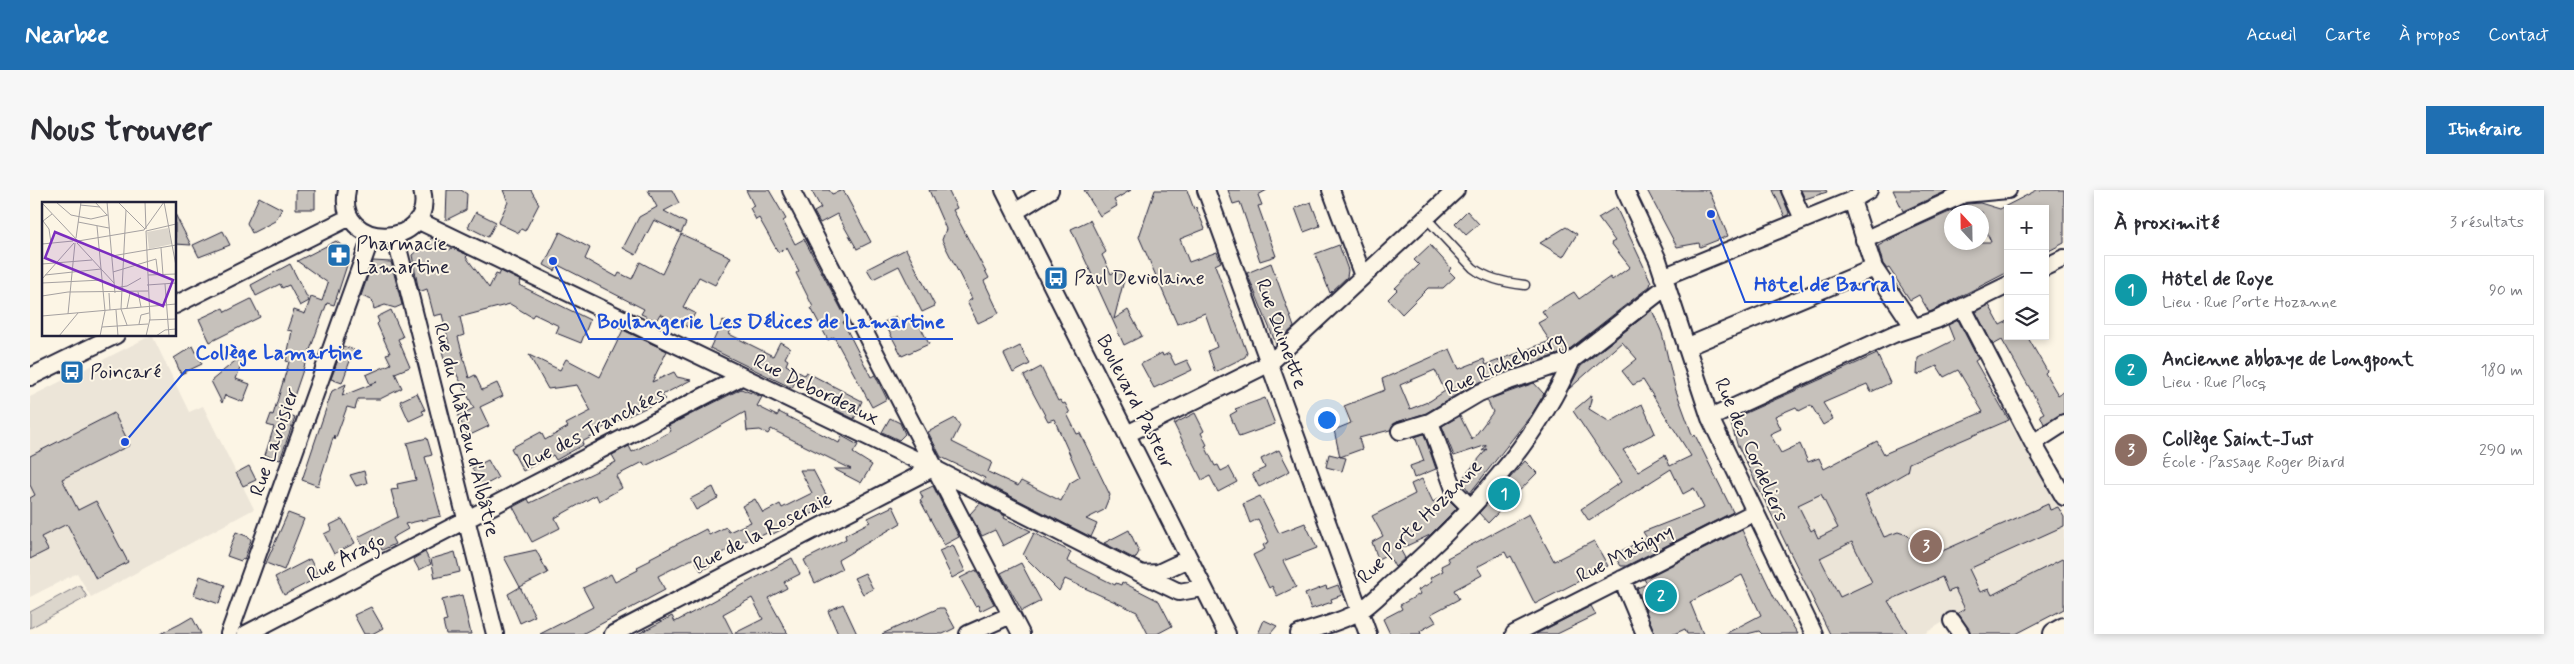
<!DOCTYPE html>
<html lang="fr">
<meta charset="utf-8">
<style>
:root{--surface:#fff;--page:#f7f7f7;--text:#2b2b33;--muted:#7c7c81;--line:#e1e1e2;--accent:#1f6fb2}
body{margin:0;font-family:Mynerve,sans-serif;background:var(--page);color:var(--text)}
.controls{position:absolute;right:15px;top:15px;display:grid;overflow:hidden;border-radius:0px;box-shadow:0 2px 8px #0003}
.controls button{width:45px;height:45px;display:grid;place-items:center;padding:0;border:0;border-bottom:1px solid var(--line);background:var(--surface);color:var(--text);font:25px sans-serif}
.compass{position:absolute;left:1914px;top:15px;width:45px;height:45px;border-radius:50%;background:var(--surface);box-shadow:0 2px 8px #0003;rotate:338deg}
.you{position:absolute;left:1296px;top:229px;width:18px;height:18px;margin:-12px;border:4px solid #fff;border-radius:50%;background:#1a73e8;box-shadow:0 0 0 8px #1a73e833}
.badge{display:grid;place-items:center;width:32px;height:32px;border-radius:50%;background:var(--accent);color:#fff;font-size:16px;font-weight:700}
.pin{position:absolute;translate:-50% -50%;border:2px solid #fff;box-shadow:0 1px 5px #0006}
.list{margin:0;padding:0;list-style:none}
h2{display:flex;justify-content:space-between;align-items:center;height:65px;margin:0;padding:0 20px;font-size:21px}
h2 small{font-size:16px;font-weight:400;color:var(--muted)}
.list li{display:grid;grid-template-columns:32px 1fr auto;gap:15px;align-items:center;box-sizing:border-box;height:70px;margin:0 10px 10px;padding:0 10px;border:1px solid var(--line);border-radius:0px}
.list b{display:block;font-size:19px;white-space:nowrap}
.list p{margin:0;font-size:16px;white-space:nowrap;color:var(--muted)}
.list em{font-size:16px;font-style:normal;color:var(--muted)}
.icon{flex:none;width:28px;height:28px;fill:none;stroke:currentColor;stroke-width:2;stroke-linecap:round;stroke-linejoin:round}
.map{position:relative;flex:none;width:2034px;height:444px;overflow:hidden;border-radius:0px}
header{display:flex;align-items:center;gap:30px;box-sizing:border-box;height:70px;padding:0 25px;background:var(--accent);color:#fff}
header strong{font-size:24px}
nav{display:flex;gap:28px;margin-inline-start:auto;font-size:18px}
.intro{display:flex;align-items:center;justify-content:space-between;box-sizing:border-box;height:120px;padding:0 30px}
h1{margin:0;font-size:35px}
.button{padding:12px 22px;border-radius:0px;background:var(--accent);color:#fff;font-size:18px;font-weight:700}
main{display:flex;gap:30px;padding:0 30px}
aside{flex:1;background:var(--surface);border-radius:0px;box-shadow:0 2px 8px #0003}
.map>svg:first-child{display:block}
</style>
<header>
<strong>Nearbee</strong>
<nav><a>Accueil</a><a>Carte</a><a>À propos</a><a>Contact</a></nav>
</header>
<div class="intro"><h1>Nous trouver</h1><a class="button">Itinéraire</a></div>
<main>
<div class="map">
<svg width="2034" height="444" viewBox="0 0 2034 444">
<rect width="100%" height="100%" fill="#fcf5e5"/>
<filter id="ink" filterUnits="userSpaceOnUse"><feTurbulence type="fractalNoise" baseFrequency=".02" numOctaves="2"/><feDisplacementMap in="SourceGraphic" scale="10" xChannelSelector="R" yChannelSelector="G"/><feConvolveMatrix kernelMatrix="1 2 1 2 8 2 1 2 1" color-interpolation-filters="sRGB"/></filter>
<g filter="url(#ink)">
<path fill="#ece5d8" d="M122,145L159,222L173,216L224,319L61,407L47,383L0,407V207Z
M1969,214L2034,327V385L1947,419L1926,430L1923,426L1894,444H1873L1793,428L1741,322L1854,264Z"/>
<path fill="#dcd6cc" stroke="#7f7c84" d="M50,395L57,407L0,438V422Z"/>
<path fill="#c6c1bb" stroke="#22223b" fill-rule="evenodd" d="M266,0H285V19H266Z
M417,0H431L437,4L436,20L416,30Z
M473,0H501L509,14L495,41L491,39L489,43L468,33L478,12Z
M618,0H642L649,13L634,21L656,33L651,43L624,30L606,65L593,58L609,27L627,17Z
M716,0H739L756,29L753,31L765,54L774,49L817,130L813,132L841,187L845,185L857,209L842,217L804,147L798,150L781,118L783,117L766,83L769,81L757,58L748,62L729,28L726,30L720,18L724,16Z
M781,0H799L802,4L813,0L841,52L827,59L807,24L790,33L784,22L791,18Z
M899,0H918L927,18L923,20L959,88L954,91L969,123L948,133L937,112L942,109L912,50L916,39Z
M1054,0H1101L1084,10L1087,16L1070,26Z
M1125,0H1157L1164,19L1166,17L1175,39L1150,49L1159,72L1187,62L1191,72L1185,75L1217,163L1215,167L1185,182L1178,161L1187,157L1175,123L1147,134L1109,47Z
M1198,0H1237L1228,5L1232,15L1228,16L1246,66L1230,71L1210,12L1203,14Z
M1617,0H1679L1698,46L1670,57L1669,53L1647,57Z
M1743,0H1750L1759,23L1758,25L1755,27Z
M1771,0H1796L1797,2L1775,9Z
M1863,0H1919L1873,21Z
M2007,0H2034V53L2015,63V19H1978V82L1902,121L1899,122L1889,105L1880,110L1859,78L1857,79L1853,74L1848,56L1875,42L1937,14L1950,13L1970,19ZM1922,22H1952V31L1961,52H1922Z
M229,7L252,19L245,31L222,43L217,33Z
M1281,12L1290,36L1274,42L1265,18Z
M1586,17L1621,92L1620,96L1537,161L1445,194L1396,223L1367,232L1360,240L1329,248L1332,259L1310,267L1304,240L1321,233L1314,216L1355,200L1352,189L1420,159L1429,179L1454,169L1456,175L1520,151L1508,133L1517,128L1512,121L1544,102L1549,109L1580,87L1582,90L1600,77L1581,53L1585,51L1568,28ZM1405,180L1415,201L1400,211L1380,219L1370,195Z
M1437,21L1449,34L1436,45L1425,33Z
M446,22L466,32L458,47L438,37Z
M145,24L161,55L145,54Z
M1060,30L1076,62L1072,65L1081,84L1089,80L1094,90L1084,129L1098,120L1112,146L1094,155L1041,39Z
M1536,37L1547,44L1533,67L1510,53Z
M193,41L200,55L169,67L163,55Z
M530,42L560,58L555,69L587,87L589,83L602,89L610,72L632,84L651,44L701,67L685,95L669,87L653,117L665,123L658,137L630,124L626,131L611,124L614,119L528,75L525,81L514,75Z
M402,48L415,54L419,60L422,58L438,65L436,67L459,98L466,84L469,85L471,81L491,91L489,95L560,130L551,153L526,143L529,136L504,124L502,127L480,114L430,127L434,145L428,147L439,188L445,185L452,200L467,193L473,206L450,217L459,236L438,246L428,226L444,218L426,183L420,185L417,180L412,161L413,156L419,154L412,124L404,126L397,99L389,102L382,65Z
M306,51L321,63L304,115L297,113L276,171L258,224L265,227L250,270L235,265L244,237L237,235L241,224L243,225L259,172L256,171L262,141L257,140L264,120L275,124L281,107L292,111L298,93L267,71Z
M1309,55L1318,80L1317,87L1300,103L1285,64Z
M1400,55L1421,78L1419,81L1425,87L1413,98H1398L1372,124L1358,109L1367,100L1365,98L1389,75L1384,70Z
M876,59L905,116L892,122L869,76L843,89L837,79Z
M343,71L361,72L372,115L365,118L355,115L344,119L342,110L331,106Z
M1241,73L1264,137L1246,154L1217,83Z
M260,74L279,111L270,116L259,95L252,98L250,94L226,106L221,95Z
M221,109L230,127L180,152L169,129L193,118L195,122Z
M1959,115L1970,135L1978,131V146H1997L2017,181L2015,183L2028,205L2034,201V223L2014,234L2010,225L2014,223L1972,150L1963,155L1946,122Z
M361,120L373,147L368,149L380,177L365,183L372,198L350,209H328L325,219L317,217L305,250L304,245L288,296L272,290L302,201L316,194L312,206L347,192L340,194L336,185L361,174L356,164L360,163L347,134L349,132L347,127Z
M1622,120L1632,143L1645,198L1663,247L1665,245L1703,322L1596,376H1591L1583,365L1617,348L1613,342L1674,318L1664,298L1653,304L1641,279L1559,331L1551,319L1591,292L1543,221L1562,205L1559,219L1580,232L1612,214L1625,243L1593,260L1608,281L1635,265L1640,276L1661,266L1613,190L1603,195L1592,181L1607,169L1592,152L1539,199L1551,176Z
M866,126L870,134L885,126L899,154L872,166L854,132Z
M693,130L703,135L699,144L743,166L750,152L760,158L755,168L758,170L756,175L774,185L776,182L832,211L824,229L804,219L807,215L765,192L762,198L680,158Z
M1928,130L1948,169L1945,171L1979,230L1879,273L1877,282L1835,306L1854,347L1868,342L1877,345L1882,350L1892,370L2018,314L2020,320L2028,317L2034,327V336L1939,379L1950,402L1959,399L1962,405L2034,368V419L1986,444H1941L1928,423L1935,419L1925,399L1918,402L1912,387L1858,411L1878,444H1800L1707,254L1700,230L1847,164L1860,193L1841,202L1837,194L1793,213L1803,229L1793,235L1781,215L1769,221L1766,217L1745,226L1751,239L1740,244L1751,263L1770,254L1778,272L1789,268L1794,279L1847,251L1854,264L1953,222L1928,180L1914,187L1907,176L1887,185L1888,168L1924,150L1918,135ZM1791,304L1808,338L1788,348L1784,339L1781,341L1768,315ZM1822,352L1842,392L1810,407L1790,368Z
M593,140L637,161L622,192L644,182L647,187L661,190L632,205L635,209L576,236L566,242L567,244L552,252L553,255L526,270L523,265L493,281L481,258L511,242L515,250L538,237L536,234L561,221L547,195L518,199L499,165L530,180L536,169L570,187Z
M163,156L172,174L151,184L144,168Z
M313,156L324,160L312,193L301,189Z
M990,156L1000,174L983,183L974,164Z
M216,162L206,189L220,194L213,212L195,205L192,213L181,191Z
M1132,163L1133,166L1139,163L1145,175L1157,170L1162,180L1124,198L1111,174Z
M1011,177L1028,211L1030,210L1033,214L1035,213L1040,223L1037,224L1047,244L1050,243L1080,305L1074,320L1056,329L1067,334L1061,347L953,292L955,288L911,267L898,242L925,228L930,236L922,252L962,272L958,282L988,296L991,291L1031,311L1040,293L1050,287L1024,229L1018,231L994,186Z
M1504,193L1514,204L1502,224L1440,303L1431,290L1457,259L1452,261L1457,255L1424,266L1412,236L1430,226L1442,250L1463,222L1457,210Z
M711,199L732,207L727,216L747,226L749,222L809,253L812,246L828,255L823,263L842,275L831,293L804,279H821L741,239L738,244L730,240L717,241L715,222L650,259L615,276L613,272L586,286L592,298L569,311L566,305L525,328L530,338L502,352L483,317L498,309L500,313L586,272L582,265L599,256L602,262L625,250L641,241L638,236Z
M387,203L395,220L392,221L394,224L379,231L370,211Z
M1235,208L1245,234L1209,247L1200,225L1207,221L1205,219Z
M84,223L100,255L32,289L48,320L66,311L98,372L66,389L37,334L11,347L18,360L0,369V308L5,305L0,295V266Z
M1165,223L1174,241L1171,243L1177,255L1175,256L1185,276L1188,275L1191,281L1199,277L1207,292L1188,302L1180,286L1172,290L1144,234Z
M860,228L870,233L875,244L869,250L852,242Z
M1394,244L1406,279L1384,288L1380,276L1394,271L1385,247Z
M397,248L402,265L395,267L411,326L375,334L378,339L362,348L365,354L352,360L349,354L335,361L328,347L368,327L361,300L368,299L367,294L386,290L377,253Z
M1249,260L1260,281L1229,297L1222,284L1235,278L1231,269Z
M1299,264L1316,268L1312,281L1296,277Z
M458,270L468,288L451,297L442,278Z
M1495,271L1507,283L1458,333L1449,323Z
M219,276L226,290L213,296L206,283Z
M770,280H783L801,314L741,345L739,342L720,351L719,349L685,367L687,372L671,381L664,368L628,386L635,400L552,444H510L563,417L553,398L581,384L585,392L608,380L607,377L621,370L620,368L676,339L679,345L696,337L699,342L721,332L712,316L725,309L733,323L750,314L752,318L782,303Z
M334,281L337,293L326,296L320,285Z
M1392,289L1403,312L1414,305L1427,318L1400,345L1370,359L1375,368L1365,377L1358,364L1348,369L1342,352L1353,346L1342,326L1385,304L1381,294Z
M903,296L929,347L914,355L890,310L893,308L890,302Z
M683,297L688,308L666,320L660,309Z
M1230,306L1249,343L1275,333L1287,358L1253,371L1266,397L1247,406L1242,396L1239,398L1223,365L1235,359L1233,355L1239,352L1228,329L1220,333L1213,314Z
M950,313L975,326L974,328L1001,341L973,356L965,340L952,346L940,324Z
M863,316L871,333L808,370L812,379L785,393L774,370L816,349L815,345L840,332L838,328Z
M258,323L274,329L254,380L236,373Z
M1499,324L1524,371L1564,351L1578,376L1505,414L1481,366L1478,368L1475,362L1447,377L1452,385L1424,400L1429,409L1401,424L1406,432L1390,441L1391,444H1360L1353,429L1372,419L1370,415L1390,404L1388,400L1402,392L1400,388L1413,381L1411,376L1419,372L1417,368Z
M312,329L325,353L304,364L294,344L302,340L300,335Z
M1099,340L1109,362L1105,369L1074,353Z
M1712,340L1744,407L1768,444H1732L1729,441L1717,444H1695L1731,425L1712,385L1660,412L1673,444H1657L1655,439L1644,444H1625L1607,398L1617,394L1614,389Z
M206,342L219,347L221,350L214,370L212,369L211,371L197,366Z
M1004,343L1041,362L1037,371L1085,395L1086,393L1091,395L1092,392L1129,411L1142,436L1127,444H1118L1107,422L1096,417L1035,389L1029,401L993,365Z
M923,355L935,381L922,388L909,361Z
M506,360L518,383L490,397L474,367Z
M395,362L401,374L389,380L383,369Z
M425,362L430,382L405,388L401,369Z
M762,368L770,384L754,392L757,398L738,408L758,444H608L642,426L645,432ZM722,408L733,429L703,444L693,424Z
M280,369L289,387L254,405L245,387Z
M991,373L1011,411L992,421L971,383Z
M946,380L964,414L950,421L948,415L945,416L930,388Z
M835,383L843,399L833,404L824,388Z
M170,386L195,395L189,414L164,405Z
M1308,395L1312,405L1301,409L1302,412L1281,419L1275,404L1296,396L1297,399Z
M490,397L505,426L490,433L478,404Z
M432,405L441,444H416L413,432L417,431L412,410Z
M813,414L827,444H808L798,421Z
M1561,416L1566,425L1527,444H1506Z
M341,417L353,438L342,444H334L324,425Z
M909,418H914L925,438L913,444H852Z
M162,427L171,444H130L150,434Z
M1234,430L1247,436L1240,444H1228Z"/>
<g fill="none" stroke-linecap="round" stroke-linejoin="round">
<g stroke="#22223b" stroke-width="11">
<path id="service" d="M1396,28L1443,78C1457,89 1477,93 1495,95"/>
</g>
<g stroke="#22223b" stroke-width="20">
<path id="minor" d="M317,0C304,62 407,60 392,0
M761,0L991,444
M974,0L1197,444
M1176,0L1338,444
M1301,0L1333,86
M1595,0L1628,70L1680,228L1784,444
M1760,0L1773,29
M1822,10L1844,78L1883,136
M985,22L1020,0
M387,30L903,278L1112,384L1149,402L1172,398
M365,46L465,444
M1834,50L1934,4L1978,0
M2015,77L2034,68
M1633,87L1822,10L1839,0
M145,115L320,27
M1933,118L2003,253L2034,307
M1656,157L1844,78
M0,187L86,145
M1680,228L1864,144L1906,130L1978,95
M1400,232L1425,302L1440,317
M1370,241L1400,232L1449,203L1479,191L1542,170L1637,96
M1097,244L1240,173L1426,0
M2003,253L2034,233
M1112,384L1128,383L1158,369
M1592,389L1615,444
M1922,431L1931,444
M199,444L342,45
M216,444L711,187
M583,444L903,278
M938,444L981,425
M1269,444C1288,437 1312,432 1330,421C1343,413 1355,399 1367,389C1436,328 1505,255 1542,170
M1484,444L1725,322"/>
</g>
<g stroke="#22223b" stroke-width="26">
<path id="secondary" d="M2025,444L2034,439"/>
</g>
<use href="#service" stroke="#fcf5e5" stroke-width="8"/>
<use href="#minor" stroke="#fcf5e5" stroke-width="16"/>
<use href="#secondary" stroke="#fcf5e5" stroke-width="22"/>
</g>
</g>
<defs>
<g id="pharmacy-square" transform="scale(1.25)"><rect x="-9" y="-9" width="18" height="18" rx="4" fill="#1f6fb2" stroke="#fcf5e5"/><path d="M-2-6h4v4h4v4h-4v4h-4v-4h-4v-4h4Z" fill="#fff"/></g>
<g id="bus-square" transform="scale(1.25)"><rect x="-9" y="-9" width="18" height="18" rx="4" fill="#1f6fb2" stroke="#fcf5e5"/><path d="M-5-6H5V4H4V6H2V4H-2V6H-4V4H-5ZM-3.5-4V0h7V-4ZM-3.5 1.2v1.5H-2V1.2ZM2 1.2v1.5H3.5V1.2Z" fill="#fff"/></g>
</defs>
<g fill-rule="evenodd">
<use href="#pharmacy-square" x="309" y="65"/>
<use href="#bus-square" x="1026" y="88"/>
<use href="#bus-square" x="42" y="182"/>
</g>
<g text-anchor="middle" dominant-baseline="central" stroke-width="4" stroke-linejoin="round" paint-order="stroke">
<g font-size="20" fill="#22223b" stroke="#fcf5e5" text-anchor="start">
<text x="326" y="54">Pharmacie<tspan x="326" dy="23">Lamartine</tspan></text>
<text x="1044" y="88">Paul Deviolaine</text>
<text x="60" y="182">Poincaré</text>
</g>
<g font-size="20" fill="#22223b" stroke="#fcf5e5">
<text transform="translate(1251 144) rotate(70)">Rue Quinette</text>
<text transform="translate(1475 174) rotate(-24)">Rue Richebourg</text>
<text transform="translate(786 200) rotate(26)">Rue Debordeaux</text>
<text transform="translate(1105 212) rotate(63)">Boulevard Pasteur</text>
<text transform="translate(564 239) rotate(-27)">Rue des Tranchées</text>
<text transform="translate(436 240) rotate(76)">Rue du Château d'Albâtre</text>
<text transform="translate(245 252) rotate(-71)">Rue Lavoisier</text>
<text transform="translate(1721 260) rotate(66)">Rue des Cordeliers</text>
<text transform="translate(1390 332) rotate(-45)">Rue Porte Hozanne</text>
<text transform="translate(733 342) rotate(-27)">Rue de la Roseraie</text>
<text transform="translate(1595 364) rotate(-27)">Rue Matigny</text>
<text transform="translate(316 368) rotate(-27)">Rue Arago</text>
</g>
</g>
<g transform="translate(12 12)">
<rect width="134" height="134" fill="#fcf5e5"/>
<path d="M126,26L130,42L107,47L105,30Z" fill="#dcd6cc"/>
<path fill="none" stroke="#a5a1a1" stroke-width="1" d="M14,0L29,13L49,17L66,13M53,0L65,13M65,0L73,91M76,0L103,27M103,0L104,27M122,0L134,64M0,1L36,39L102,28L122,0M38,3L58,5M36,20L67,26M55,24L63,109L58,134M104,29L108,117L104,134M104,29L134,22M34,36L39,0M9,41L7,27L1,19L10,12M35,41L72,81M0,42L31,39M119,46L121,73M70,54L134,43M0,62L50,58M71,70L114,57L116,73M3,73L59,67M106,73L134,72M0,77L32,41M0,81L60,78M123,82L127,134M105,83L134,81M72,86L85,84L99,76M96,90L99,105M67,91L68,108M0,94L26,90L106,89M85,106L88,91M79,107L84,8M79,107L85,123M74,108L76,134M26,112L33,41M0,114L134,102M107,118L134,117M97,122L99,113L107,111M60,125L106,122M17,134L36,111M114,134L123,128L134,127"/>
<path fill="#7b2cbf" fill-opacity="0.15" stroke="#7b2cbf" stroke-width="2.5" d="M13,30L131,78L121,104L3,56Z"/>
<rect width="134" height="134" fill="none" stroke="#22223b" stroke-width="2.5"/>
</g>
<path fill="none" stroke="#1d4ed8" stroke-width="2" d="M1681 24L1715 112H1874M523 71L559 149H923M95 252L156 180H342"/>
<g fill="#1d4ed8" stroke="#fcf5e5" stroke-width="2">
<circle cx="1681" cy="24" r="5"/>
<circle cx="523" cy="71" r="5"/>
<circle cx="95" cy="252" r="5"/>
</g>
<g font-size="21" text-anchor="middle" font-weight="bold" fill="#1d4ed8" stroke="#fcf5e5" stroke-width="4" stroke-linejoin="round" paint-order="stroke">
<text x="1795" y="101">Hôtel de Barral</text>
<text x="741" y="138">Boulangerie Les Délices de Lamartine</text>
<text x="249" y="169">Collège Lamartine</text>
</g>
</svg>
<div class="controls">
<button>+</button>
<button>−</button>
<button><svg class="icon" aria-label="layers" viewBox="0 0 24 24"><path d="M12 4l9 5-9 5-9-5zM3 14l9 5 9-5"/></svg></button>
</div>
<svg class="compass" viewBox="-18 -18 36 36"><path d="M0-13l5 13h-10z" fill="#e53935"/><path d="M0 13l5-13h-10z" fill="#7c7c81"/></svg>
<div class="you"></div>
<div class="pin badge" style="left:1474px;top:304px;background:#0f9aa8">1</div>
<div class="pin badge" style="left:1631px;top:406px;background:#0f9aa8">2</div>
<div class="pin badge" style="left:1896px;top:356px;background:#8d6e63">3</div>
</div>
<aside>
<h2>À proximité<small>3 résultats</small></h2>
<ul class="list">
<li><span class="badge" style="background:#0f9aa8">1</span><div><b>Hôtel de Roye</b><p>Lieu · Rue Porte Hozanne</p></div><em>90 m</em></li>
<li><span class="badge" style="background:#0f9aa8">2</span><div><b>Ancienne abbaye de Longpont</b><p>Lieu · Rue Plocq</p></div><em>180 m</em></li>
<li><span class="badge" style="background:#8d6e63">3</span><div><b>Collège Saint-Just</b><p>École · Passage Roger Biard</p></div><em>290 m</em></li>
</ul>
</aside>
</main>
